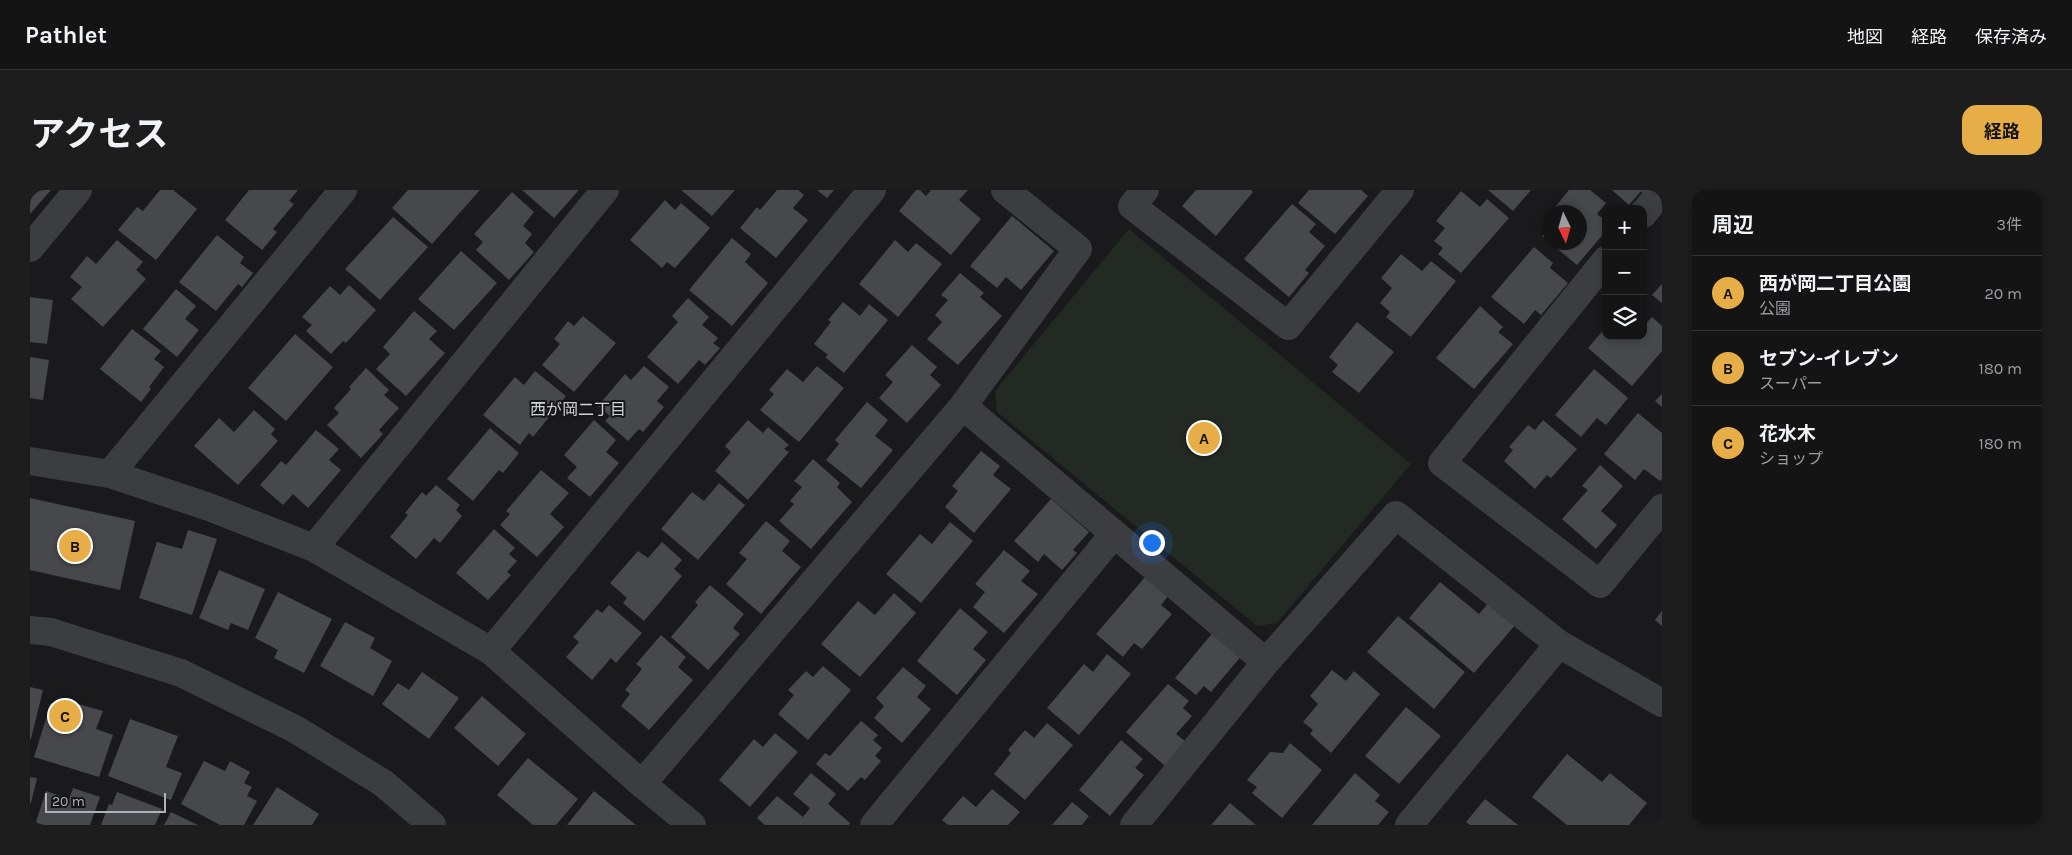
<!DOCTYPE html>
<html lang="ja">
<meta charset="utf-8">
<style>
:root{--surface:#141415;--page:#1d1d1e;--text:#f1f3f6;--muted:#9d9ea0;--line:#333334;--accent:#e7ae47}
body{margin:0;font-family:Karla,"Noto Sans JP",sans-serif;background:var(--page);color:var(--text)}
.controls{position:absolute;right:15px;top:15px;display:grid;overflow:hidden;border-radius:10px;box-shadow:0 2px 8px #0003}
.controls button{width:45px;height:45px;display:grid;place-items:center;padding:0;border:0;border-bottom:1px solid var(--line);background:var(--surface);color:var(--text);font:25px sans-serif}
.compass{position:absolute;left:1512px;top:15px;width:45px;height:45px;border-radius:50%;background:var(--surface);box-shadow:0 2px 8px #0003;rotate:175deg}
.scale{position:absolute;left:15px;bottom:12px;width:121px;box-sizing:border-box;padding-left:5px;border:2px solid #aeb2bb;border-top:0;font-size:14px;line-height:18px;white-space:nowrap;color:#aeb2bb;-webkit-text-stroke:4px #151517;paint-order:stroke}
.you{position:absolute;left:1121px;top:352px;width:18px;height:18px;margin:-12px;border:4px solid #fff;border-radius:50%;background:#1a73e8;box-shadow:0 0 0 8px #1a73e833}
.badge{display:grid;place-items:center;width:32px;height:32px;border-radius:50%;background:var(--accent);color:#111;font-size:16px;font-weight:700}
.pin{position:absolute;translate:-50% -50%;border:2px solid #fff;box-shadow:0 1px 5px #0006}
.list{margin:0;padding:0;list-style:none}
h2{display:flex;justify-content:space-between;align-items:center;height:65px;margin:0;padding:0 20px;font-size:21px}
h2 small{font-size:16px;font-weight:400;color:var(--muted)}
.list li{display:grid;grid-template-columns:32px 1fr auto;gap:15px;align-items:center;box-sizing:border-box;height:75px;padding:0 20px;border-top:1px solid var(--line)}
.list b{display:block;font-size:19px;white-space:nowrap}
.list p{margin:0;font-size:16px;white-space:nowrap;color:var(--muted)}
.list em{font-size:16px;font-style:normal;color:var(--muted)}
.icon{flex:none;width:28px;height:28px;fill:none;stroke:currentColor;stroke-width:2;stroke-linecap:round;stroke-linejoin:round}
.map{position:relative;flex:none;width:1632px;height:635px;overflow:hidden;border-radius:15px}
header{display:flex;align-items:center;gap:30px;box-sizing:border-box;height:70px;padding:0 25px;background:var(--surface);border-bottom:1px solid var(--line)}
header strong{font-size:24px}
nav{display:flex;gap:28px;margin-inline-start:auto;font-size:18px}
.intro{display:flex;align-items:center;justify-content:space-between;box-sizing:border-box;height:120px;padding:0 30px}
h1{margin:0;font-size:35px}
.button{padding:12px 22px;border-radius:15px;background:var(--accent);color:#111;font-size:18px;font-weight:700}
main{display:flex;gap:30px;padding:0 30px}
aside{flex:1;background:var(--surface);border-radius:15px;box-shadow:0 2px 8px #0003}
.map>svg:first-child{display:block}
</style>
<header>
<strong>Pathlet</strong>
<nav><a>地図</a><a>経路</a><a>保存済み</a></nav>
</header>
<div class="intro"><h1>アクセス</h1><a class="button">経路</a></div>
<main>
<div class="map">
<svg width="1632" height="635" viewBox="0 0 1632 635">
<rect width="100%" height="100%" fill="#1a1a1c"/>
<path fill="#222a23" d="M1099,39L1381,274L1247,433L1227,436L967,222L965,201Z"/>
<path fill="#47484c" d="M0,0H21L0,24Z
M130,0H143L167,19L126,70L88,40L107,17L113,21Z
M219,0H268L259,11L264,14L243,39L247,42L232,60L195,30Z
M378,0H450L402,54L362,18Z
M492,0H549L524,28Z
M651,0H705L682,26Z
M747,0H768L774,5L763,18L778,30L746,68L710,38L727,17L730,20Z
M787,0H804L797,8Z
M886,0H890L896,6L901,0H938L929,10L951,29L921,65L869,21Z
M1166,0H1221L1223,2L1186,46L1152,16Z
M1279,0H1331L1338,6L1305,44L1268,13Z
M1458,0H1501L1483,21Z
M1539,0H1560L1576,13L1567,24L1576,31V41L1547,75L1512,46L1520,37V52H1550V22H1521Z
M1582,0H1620L1615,5L1611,1L1599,15Z
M1431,1L1450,17L1457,9L1479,28L1431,83L1408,64L1413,58L1404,51L1415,38L1406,31Z
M482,2L504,22L493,36L502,44L495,53L504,62L479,90L446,60L453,52L444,44Z
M635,10L645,20L651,13L680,38L645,78L637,72L632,78L600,50Z
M1262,14L1286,34L1279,42L1295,56L1275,80L1279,83L1259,107L1214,69Z
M982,26L1024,61L991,100L976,87L967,98L940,76Z
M363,27L398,57L350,110L315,79Z
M187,45L214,67L210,73L223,83L212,97L208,94L186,121L149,92Z
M702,48L721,64L715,72L738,93L702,136L659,100Z
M87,50L113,72L106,80L116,89L73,137L41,109L52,97L40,87L57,66L66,74Z
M865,50L878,62L886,53L912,74L868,127L829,94Z
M1504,57L1523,73L1520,78L1538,93L1511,125L1505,120L1494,134L1461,107Z
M431,61L467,93L424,140L388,109Z
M1371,64L1392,81L1401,71L1426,91L1381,147L1356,127L1360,122L1350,113L1362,98L1351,88Z
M930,83L954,103L950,107L972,126L928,175L897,149L912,132L905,125L918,110L911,105Z
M1632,94V113L1622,105Z
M319,95L346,120L316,153L313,151L301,164L276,141L282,135L272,127L300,96L310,105Z
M146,99L166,116L155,129L169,140L147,167L113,139Z
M0,107L23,110L17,154L0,152Z
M658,108L679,127L672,135L688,148L683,153L690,158L675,175L669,170L648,194L617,167L648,132L642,126Z
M813,112L830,126L839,114L858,130L814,183L795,167L798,165L784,154L801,132L798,130Z
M1450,116L1473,137L1468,142L1483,154L1444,199L1406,168Z
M384,121L407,141L399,149L415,163L376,206L346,179L360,164L353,157Z
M553,126L586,153L544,202L512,175L530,154L524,149L538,131L544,136Z
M1622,127L1632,136V161L1602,196L1558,158L1576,137V146H1613V137Z
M1327,132L1364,162L1329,203L1302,182L1308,175L1299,167Z
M102,139L131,161L124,169L134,177L119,197L121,199L111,212L70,179Z
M265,144L303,177L256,231L218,198Z
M882,155L907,177L900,185L911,195L877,233L849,208L863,192L855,185Z
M0,167L19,170L13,210L0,208Z
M614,176L639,197L627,211L634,217L613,242L609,239L598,251L575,231L580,226L568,216L595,184L601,190Z
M787,176L814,198L769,252L730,220L744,204L739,200L757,179L773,192Z
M336,178L359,200L354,205L369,218L349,240L353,244L331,268L297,235L309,223L304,218L321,199L319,197Z
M1564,179L1598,208L1576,235L1567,228L1551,247L1525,225Z
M505,181L536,206L503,247L499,243L490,255L453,225L485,187L494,195Z
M1632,204V217L1625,211Z
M837,212L858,230L845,246L863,260L831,298L796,270L809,254L805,250Z
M224,220L245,239L241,244L248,251L208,295L164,256L189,228L204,242Z
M1608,223L1632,243V289L1630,291L1614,279L1605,290L1574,264Z
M564,230L586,250L576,262L589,273L560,307L537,288L547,277L534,265Z
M718,230L733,243L738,237L759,255L754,259L759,262L718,310L685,281L701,262L695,256Z
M1513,230L1547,259L1521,288L1517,285L1505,299L1474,271L1483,260L1479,257L1498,235L1505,240Z
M460,238L489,263L473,283L469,280L443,311L417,289Z
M286,240L309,259L299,270L311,280L278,318L263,304L253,315L230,295L251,271L256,275Z
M951,261L970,276L963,285L981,299L944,343L915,317L928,301L922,296Z
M783,269L810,293L807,297L822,312L781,359L749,331L764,314L760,311L772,297L764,291Z
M1570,275L1593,296L1571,321L1587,335L1566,359L1532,329L1558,300L1552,296Z
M511,280L539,303L520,324L534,337L507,367L470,335L480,324L476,321Z
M689,293L715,315L668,370L631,339L662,302L674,311Z
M406,295L430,315L426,320L432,326L410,353L404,348L386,369L360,347L378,325L375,323L392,302L396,306Z
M0,308L105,331L90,400L0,380Z
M1021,309L1059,342L1043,360L1047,363L1032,380L1014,364L1008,372L984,351Z
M736,331L760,351L752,361L771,377L731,424L696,394L717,369L709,363Z
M920,332L943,351L891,413L856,384L890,344L902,354Z
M464,339L485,358L479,364L487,371L477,382L481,385L458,410L426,383Z
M158,340L187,349L162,425L109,408L127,352L152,359Z
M632,352L652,370L644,379L652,386L614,431L593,413L597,408L580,393L608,361L618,368Z
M974,360L1000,381L991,391L1008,404L974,443L943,417L955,402L945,394Z
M189,380L235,399L218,440L201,433L198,440L169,428Z
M1116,386L1139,405L1131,415L1142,424L1112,459L1104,453L1093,467L1066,444Z
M1410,392L1449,424L1461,410L1487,433L1444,483L1379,428Z
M680,395L714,424L703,438L710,444L678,480L641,447L668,415L665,412Z
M248,402L302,429L274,483L244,468L248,460L225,448Z
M864,403L886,423L830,487L791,454L828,411L845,425Z
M579,415L612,443L586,473L581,468L562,490L536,467L549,452L543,447L567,419L572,423Z
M930,418L958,442L943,459L956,470L927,505L887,471Z
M1632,421V436L1625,430Z
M1368,426L1435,482L1404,519L1337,462Z
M315,432L345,448L340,458L362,471L343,506L290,476Z
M1185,440L1213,464L1181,502L1174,496L1166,505L1145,488Z
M631,445L656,467L648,477L663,490L619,540L591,516L600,504L595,500L612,479L606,474Z
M1077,464L1101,484L1049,545L1017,518L1054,474L1063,482Z
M793,476L821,500L778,550L748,524L764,505L758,500L776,481L783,487Z
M873,477L896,496L887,507L901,519L872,553L844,528L854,516L846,508Z
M1302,480L1316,491L1324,481L1350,504L1301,563L1280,544L1283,540L1273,532L1288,514L1280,506Z
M392,482L429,508L399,549L352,514L368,493L379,500Z
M1138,494L1159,511L1153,518L1162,526L1146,544L1156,552L1135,576L1096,542Z
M0,497L13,500L1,549H0Z
M452,506L496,544L468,576L424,538Z
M21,513L43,520L45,513L73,521L66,539L83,545L69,587L4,567Z
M1376,517L1411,546L1369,594L1335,566Z
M100,529L148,546L136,577L152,583L141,610L78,586Z
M831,531L848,545L843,550L852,558L845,566L851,571L835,590L831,587L818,601L786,574L795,563L800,566Z
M1017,533L1043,555L995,610L964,584L981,563L978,560L995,540L1004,548Z
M745,543L768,562L720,617L689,590L724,549L733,557Z
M1091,550L1113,569L1105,578L1114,585L1080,626L1049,600Z
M1260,553L1292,580L1252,628L1222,603L1227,597L1217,590L1240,562L1253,563Z
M1537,564L1572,592L1580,583L1617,613L1599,635H1537L1502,607Z
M498,568L548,609L526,635H503L467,605Z
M174,571L195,581L200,571L220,582L214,593L222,597L217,606L227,611L214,635H190L151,614Z
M781,583L806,604L798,614L820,633L819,635H735L727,628L747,606L773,627L780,618L763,604Z
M1325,583L1350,605L1345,611L1359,622L1348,635H1282Z
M0,587L7,588L1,613H0Z
M247,597L289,624L282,635H223Z
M43,598L70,607L60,635H5L16,601L39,609Z
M962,599L990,622L978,635H918L912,630L933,606L946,617Z
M564,601L606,635H537Z
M87,602L132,619L125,635H71L79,614L82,615Z
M1455,609L1488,635H1440L1436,632Z
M1042,612L1059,626L1052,635H1022Z
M1200,613L1226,635H1181Z
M141,622L168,635H134Z"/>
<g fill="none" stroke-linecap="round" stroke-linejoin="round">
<path stroke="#3c3d41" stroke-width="28" d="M1115,0L1102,16L1258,136L1370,0
M1613,24L1632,1
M0,58L48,0
M1576,70L1412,273L1570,394L1632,318
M933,216L1236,472
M0,271L80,284L179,317L284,358L461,461L612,594L662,635
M80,284L313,0
M284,358L575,0
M461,461L842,0
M612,594L933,216L1048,59L975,0
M844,635L1084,344
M1104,635L1236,472L1366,325L1529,454L1632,513
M1379,635L1529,454"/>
<path stroke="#3c3d41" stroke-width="28" d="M0,440L21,442L151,483L265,539L353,593L402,635"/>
</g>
<g text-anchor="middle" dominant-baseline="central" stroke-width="4" stroke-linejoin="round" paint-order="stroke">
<g font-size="16" fill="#ced1d7" stroke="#151517">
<text x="548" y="219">西が岡二丁目</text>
</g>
</g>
</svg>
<div class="controls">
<button>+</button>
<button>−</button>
<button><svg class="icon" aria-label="layers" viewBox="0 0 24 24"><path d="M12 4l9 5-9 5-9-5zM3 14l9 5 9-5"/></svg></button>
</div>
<svg class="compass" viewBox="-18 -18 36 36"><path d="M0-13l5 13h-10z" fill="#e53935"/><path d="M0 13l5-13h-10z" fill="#9d9ea0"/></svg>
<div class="scale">20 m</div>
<div class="you"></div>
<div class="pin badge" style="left:1174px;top:248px">A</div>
<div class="pin badge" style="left:45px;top:356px">B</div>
<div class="pin badge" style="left:35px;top:526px">C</div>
</div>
<aside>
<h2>周辺<small>3件</small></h2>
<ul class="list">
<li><span class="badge">A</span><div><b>西が岡二丁目公園</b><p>公園</p></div><em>20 m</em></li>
<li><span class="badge">B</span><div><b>セブン-イレブン</b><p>スーパー</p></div><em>180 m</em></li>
<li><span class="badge">C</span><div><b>花水木</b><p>ショップ</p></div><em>180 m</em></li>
</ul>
</aside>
</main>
